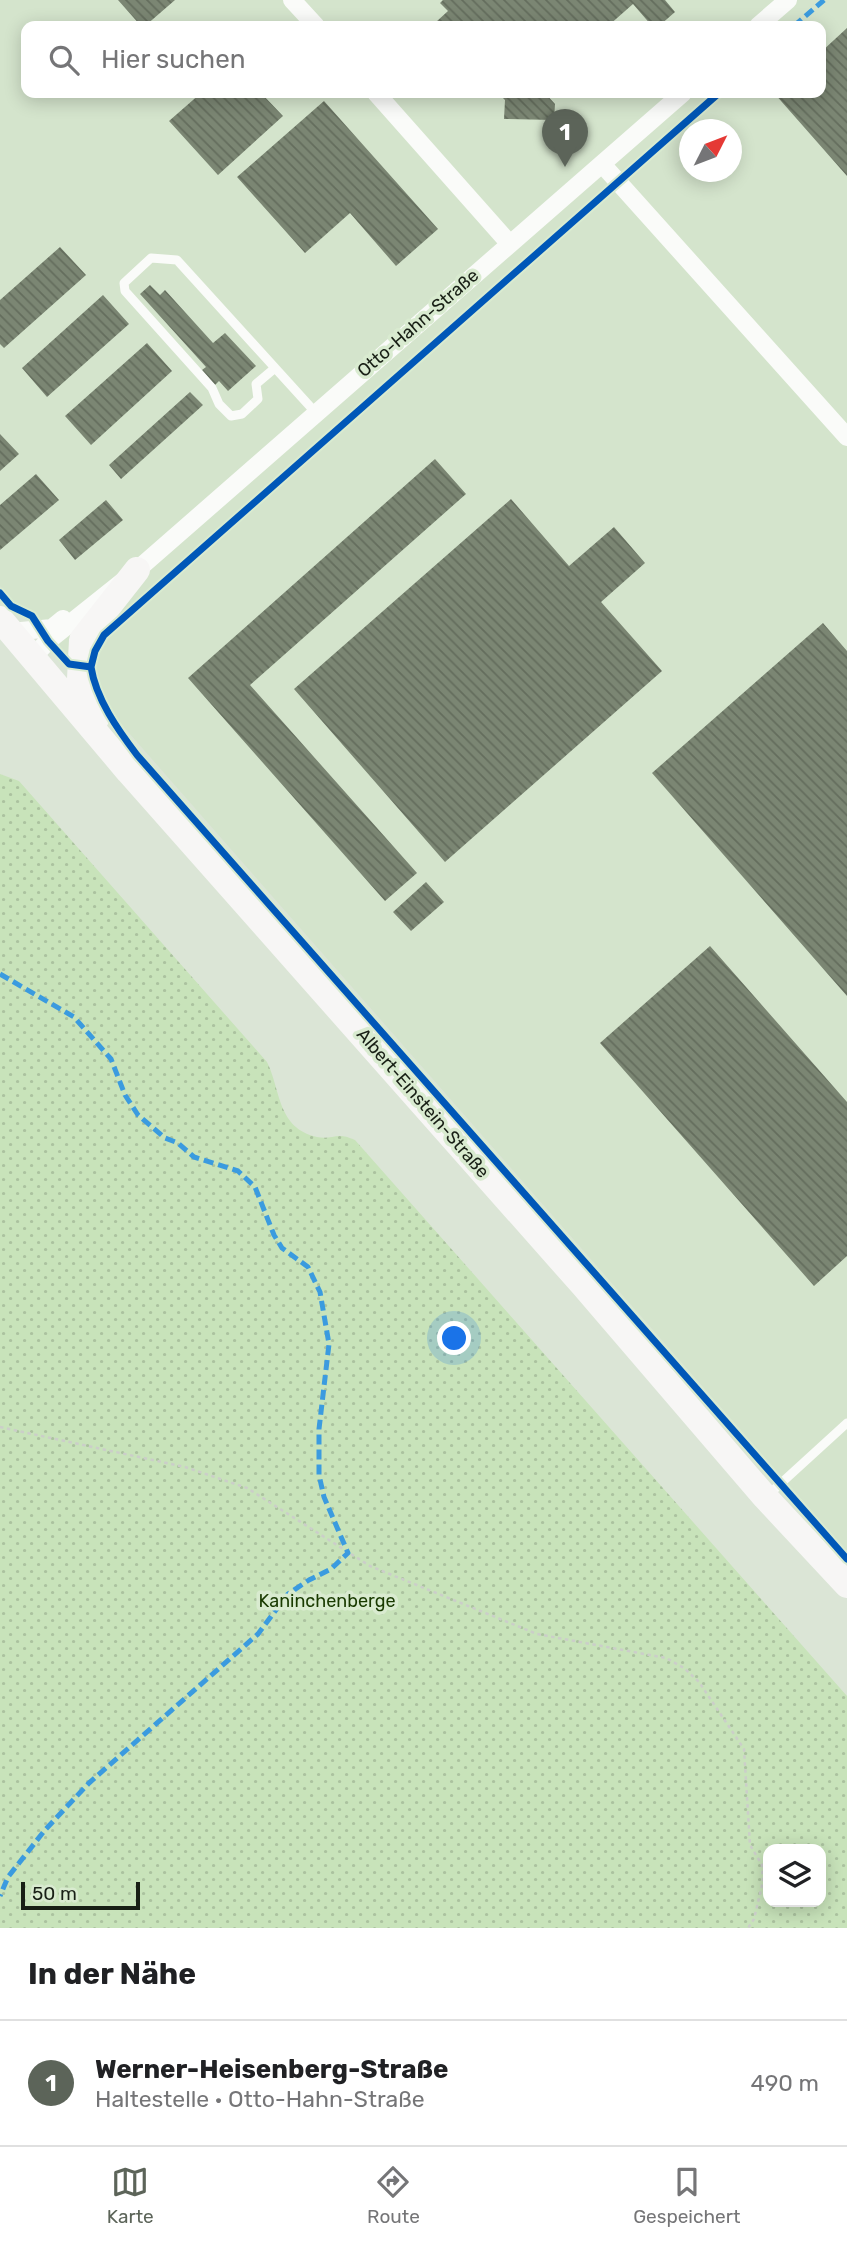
<!DOCTYPE html>
<html lang="de">
<meta charset="utf-8">
<style>
:root{--surface:#fff;--page:#f6f6f6;--text:#202124;--muted:#757577;--line:#e0e0e0;--accent:#5c6459}
body{margin:0;font-family:Rubik,sans-serif;background:var(--page);color:var(--text)}
.controls{position:absolute;right:21px;bottom:21px;display:grid;overflow:hidden;border-radius:14px;box-shadow:0 4px 18px #0003}
.controls button{width:63px;height:63px;display:grid;place-items:center;padding:0;border:0;border-bottom:2px solid var(--line);background:var(--surface);color:var(--text);font:35px sans-serif}
.compass{position:absolute;left:679px;top:119px;width:63px;height:63px;border-radius:50%;background:var(--surface);box-shadow:0 4px 18px #0003;rotate:48deg}
.scale{position:absolute;left:21px;bottom:18px;width:119px;box-sizing:border-box;padding-left:7px;border:4px solid #181f15;border-top:0;font-size:19px;line-height:24px;white-space:nowrap;color:#181f15;-webkit-text-stroke:5px #d9ebd0;paint-order:stroke}
.you{position:absolute;left:455px;top:1339px;width:24px;height:24px;margin:-18px;border:5px solid #fff;border-radius:50%;background:#1a73e8;box-shadow:0 0 0 10px #1a73e833}
.badge{display:grid;place-items:center;width:46px;height:46px;border-radius:50%;background:var(--accent);color:#fff;font-size:23px;font-weight:700}
.pin{position:absolute;translate:-50% -58px;filter:drop-shadow(0 2px 4px #0008)}
.pin::after{content:'';position:absolute;top:37px;width:24px;height:21px;background:inherit;clip-path:polygon(0 0,100% 0,50% 100%)}
.list{margin:0;padding:0;list-style:none}
h2{display:flex;justify-content:space-between;align-items:center;height:91px;margin:0;padding:0 28px;font-size:30px}
h2 small{font-size:23px;font-weight:400;color:var(--muted)}
.list li{display:grid;grid-template-columns:46px 1fr auto;gap:21px;align-items:center;box-sizing:border-box;height:126px;padding:0 28px;border-top:2px solid var(--line)}
.list b{display:block;font-size:26px;white-space:nowrap}
.list p{margin:0;font-size:23px;white-space:nowrap;color:var(--muted)}
.list em{font-size:23px;font-style:normal;color:var(--muted)}
.icon{flex:none;width:38px;height:38px;fill:none;stroke:currentColor;stroke-width:2;stroke-linecap:round;stroke-linejoin:round}
.map{position:relative;flex:none;width:847px;height:1928px;overflow:hidden}
.search{position:absolute;background:var(--surface);box-shadow:0 4px 18px #0003;left:21px;right:21px;top:21px;height:77px;display:flex;align-items:center;gap:18px;box-sizing:border-box;padding:0 24px;border-radius:14px;color:var(--muted);font-size:26px}
.sheet{height:217px;background:var(--surface)}
nav{display:flex;justify-content:space-around;align-items:center;box-sizing:border-box;height:98px;border-top:2px solid var(--line);background:var(--surface);font-size:19px;color:var(--muted)}
nav a{display:grid;justify-items:center;gap:4px}
nav .on{color:var(--accent)}
.map>svg:first-child{display:block}
</style>
<div class="map">
<svg width="847" height="1928" viewBox="0 0 847 1928">
<defs>
<pattern id="park-dots" width="8" height="8" patternUnits="userSpaceOnUse" patternTransform="scale(1.75)"><rect width="8" height="8" fill="#c8e3ba"/><path d="M2 2h.1M6 6h.1" fill="none" stroke="#abc29f" stroke-width="1.8" stroke-linecap="round"/></pattern>
<pattern id="building-back-hatch" width="6" height="6" patternUnits="userSpaceOnUse" patternTransform="scale(1.75)"><rect width="6" height="6" fill="#7b8673"/><path d="M-1 5l2 2M0 0l6 6M5-1l2 2" fill="none" stroke="#646d5d"/></pattern>
</defs>
<rect width="100%" height="100%" fill="#dbe5d6"/>
<path fill="#d4e4cc" fill-rule="evenodd" d="M0,0H847V1551L0,586ZM26,26H821V93H26ZM690,130H732V172H690Z"/>
<path fill="url(#park-dots)" fill-rule="evenodd" d="M0,774L19,781L267,1062C281,1090 277,1128 317,1137C333,1140 337,1131 355,1140L847,1696V1928H0ZM768,1849H821V1902H768Z"/>
<path fill="url(#building-back-hatch)" d="M118,0H175L145,26H141Z
M443,0H665L675,12L659,26H652L633,4L608,26H439L436,22L448,11L440,3Z
M847,28V176L774,93H821V52Z
M201,93H261L283,116L218,175L169,121Z
M498,93H545L555,104L554,120L504,119L505,100Z
M324,101L438,229L396,266L350,213L305,253L237,177Z
M60,247L86,275L4,348L0,344V300Z
M150,285L160,295L165,290L213,343L225,333L256,366L228,391L219,381L215,385L202,370L206,367L140,294Z
M103,295L129,324L47,397L22,368Z
M147,343L172,371L91,445L65,416Z
M190,392L203,405L121,479L109,465Z
M0,434L19,454L0,471Z
M435,459L466,494L250,685L417,873L385,901L188,678Z
M36,474L59,500L0,550V505Z
M511,499L569,566L614,527L645,563L601,602L662,671L445,862L294,689Z
M106,500L123,520L75,560L59,540Z
M823,623L847,651V996L652,773Z
M426,882L444,902L411,931L393,912Z
M710,946L847,1102V1256L814,1286L600,1043Z"/>
<g fill="none" stroke-linecap="round" stroke-linejoin="round">
<path stroke="#cbcec9" stroke-width="2.5" stroke-dasharray="3.5 3.5" stroke-linecap="butt" d="M0,1427L185,1467L247,1488L370,1566L537,1634L666,1658L684,1668L699,1682L744,1749L750,1845L762,1865L763,1881L754,1919L748,1928"/>
<path stroke="#fafbf9" stroke-width="9" d="M275,368L256,384L258,399L242,414L231,416L219,404L212,388L125,291L124,283L151,258L177,260L316,413
M767,1496L847,1423"/>
<path stroke="#fafbf9" stroke-width="18" d="M292,0L316,26
M758,26L788,0
M376,93L509,243
M602,164L847,437
M11,632L52,628L63,619
M33,657L48,641L137,570L683,93"/>
<path stroke="#f7f6f5" stroke-width="26" d="M0,619L129,772L583,1285L765,1497L847,1585
M96,719L80,679L82,640L137,570"/>
<path stroke="#3b9bdf" stroke-width="5" stroke-dasharray="10 5" stroke-linecap="butt" d="M794,26L824,0
M0,974L74,1017L111,1059L125,1095L138,1115L165,1138L178,1143L194,1157L238,1171L255,1187L274,1235L282,1248L308,1267L320,1292L329,1344L319,1429V1475L324,1497L348,1553L331,1569L309,1580L288,1594L258,1634L89,1783L45,1830L8,1877L0,1896"/>
<g stroke="#d9ebd0" stroke-width="11">
<path id="cycleway" d="M0,593L11,606L32,616L48,641L69,664L91,667C96,699 118,730 137,755L847,1559
M91,667L95,651L104,635L719,93"/>
</g>
<use href="#cycleway" stroke="#0057b8" stroke-width="7"/>
</g>
<g text-anchor="middle" dominant-baseline="central" stroke-width="7" stroke-linejoin="round" paint-order="stroke">
<g font-size="18" fill="#181f15" stroke="#d9ebd0">
<text transform="translate(418 323) rotate(-41)">Otto-Hahn-Straße</text>
<text transform="translate(423 1103) rotate(49)">Albert-Einstein-Straße</text>
</g>
<g font-size="18" fill="#193a00" stroke="#d9ebd0">
<text x="327" y="1601">Kaninchenberge</text>
</g>
</g>
</svg>
<div class="controls">
<button><svg class="icon" aria-label="layers" viewBox="0 0 24 24"><path d="M12 4l9 5-9 5-9-5zM3 14l9 5 9-5"/></svg></button>
</div>
<svg class="compass" viewBox="-18 -18 36 36"><path d="M0-13l5 13h-10z" fill="#e53935"/><path d="M0 13l5-13h-10z" fill="#757577"/></svg>
<div class="scale">50 m</div>
<div class="you"></div>
<div class="pin badge" style="left:565px;top:167px">1</div>
<div class="search"><svg class="icon" aria-label="search" viewBox="0 0 24 24"><circle cx="10" cy="10" r="6"/><path d="M15 15l6 6"/></svg>Hier suchen</div>
</div>
<section class="sheet">
<h2>In der Nähe<small></small></h2>
<ul class="list">
<li><span class="badge">1</span><div><b>Werner-Heisenberg-Straße</b><p>Haltestelle · Otto-Hahn-Straße</p></div><em>490 m</em></li>
</ul>
</section>
<nav>
<a class="on"><svg class="icon" aria-label="map" viewBox="0 0 24 24"><path d="M3 6l6-2 6 2 6-2v14l-6 2-6-2-6 2zM9 4v14M15 6v14"/></svg>Karte</a>
<a><svg class="icon" aria-label="directions" viewBox="0 0 24 24"><path d="M12 3l9 9-9 9-9-9zM9 14v-3h6M13 9l2 2-2 2"/></svg>Route</a>
<a><svg class="icon" aria-label="saved" viewBox="0 0 24 24"><path d="M7 4h10v16l-5-4-5 4z"/></svg>Gespeichert</a>
</nav>
